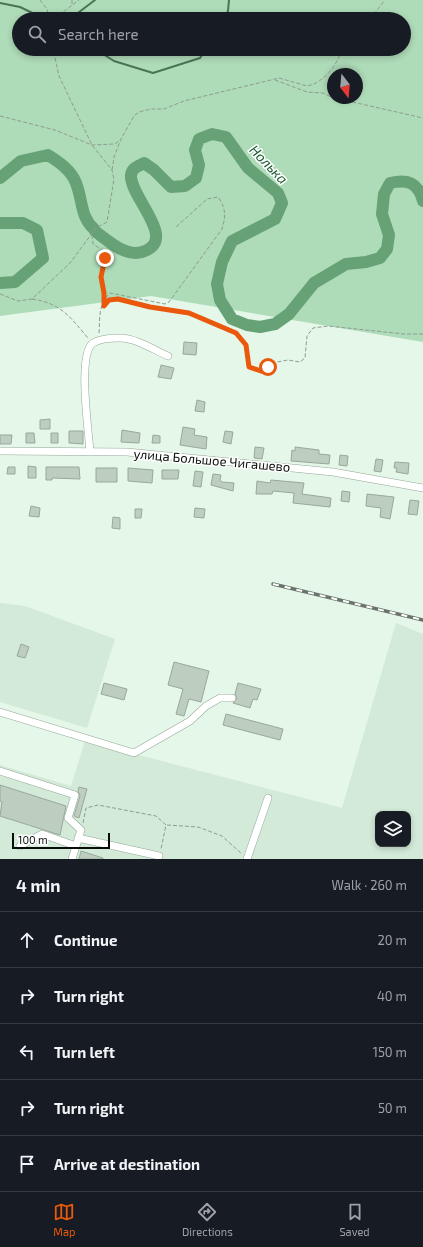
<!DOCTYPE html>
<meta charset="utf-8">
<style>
:root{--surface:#171b24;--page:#20242c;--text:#f1f3f6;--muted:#9ea1a6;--line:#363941;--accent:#ea580c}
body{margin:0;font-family:"Exo 2",sans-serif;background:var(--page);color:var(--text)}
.controls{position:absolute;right:12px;bottom:12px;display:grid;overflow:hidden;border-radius:8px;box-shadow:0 2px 6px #0003}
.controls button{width:36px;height:36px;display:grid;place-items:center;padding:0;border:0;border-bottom:1px solid var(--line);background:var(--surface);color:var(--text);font:20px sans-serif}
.compass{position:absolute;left:327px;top:68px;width:36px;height:36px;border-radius:50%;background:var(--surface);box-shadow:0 2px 6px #0003;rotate:164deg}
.scale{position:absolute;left:12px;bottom:10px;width:98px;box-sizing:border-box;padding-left:4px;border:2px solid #080d09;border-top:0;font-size:11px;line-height:14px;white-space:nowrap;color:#080d09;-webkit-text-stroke:3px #fff;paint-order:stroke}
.stop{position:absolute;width:12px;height:12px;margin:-9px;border:3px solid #ea580c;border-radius:50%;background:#fff}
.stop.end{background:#ea580c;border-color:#fff;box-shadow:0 1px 4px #0008}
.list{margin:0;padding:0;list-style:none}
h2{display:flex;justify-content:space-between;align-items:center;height:52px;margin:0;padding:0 16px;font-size:17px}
h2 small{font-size:13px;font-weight:400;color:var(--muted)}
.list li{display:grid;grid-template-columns:26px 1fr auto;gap:12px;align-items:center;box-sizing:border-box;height:56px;padding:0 16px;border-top:1px solid var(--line)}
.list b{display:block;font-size:15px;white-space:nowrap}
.list em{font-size:13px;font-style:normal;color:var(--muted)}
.icon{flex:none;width:22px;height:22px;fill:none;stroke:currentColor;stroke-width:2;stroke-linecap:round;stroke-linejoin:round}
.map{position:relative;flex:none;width:423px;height:859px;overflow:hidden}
.search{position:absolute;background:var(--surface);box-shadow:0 2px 6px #0003;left:12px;right:12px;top:12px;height:44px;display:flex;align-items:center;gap:10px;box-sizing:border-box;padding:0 14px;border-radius:22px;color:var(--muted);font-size:15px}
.sheet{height:332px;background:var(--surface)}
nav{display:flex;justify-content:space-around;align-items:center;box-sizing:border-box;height:56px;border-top:1px solid var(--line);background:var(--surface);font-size:11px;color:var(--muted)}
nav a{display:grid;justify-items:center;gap:2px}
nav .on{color:var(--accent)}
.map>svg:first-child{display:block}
</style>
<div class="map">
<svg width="423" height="859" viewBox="0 0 423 859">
<rect width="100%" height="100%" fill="#e5f7e8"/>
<path fill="#d2ead7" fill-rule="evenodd" d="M0,603L25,606L115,639L87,728L0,702Z
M396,623L423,634V859H0V765L71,786L85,741L342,808ZM378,814H408V844H378Z"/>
<path fill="#aedbb8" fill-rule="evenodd" d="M0,0H423V342L151,296L0,316ZM19,19H404V49H19ZM333,74H357V98H333Z"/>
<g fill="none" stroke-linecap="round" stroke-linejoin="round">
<path stroke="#4a7555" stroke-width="2" d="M0,3L20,7L45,19
M70,19L95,0
M224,19L228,11L229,0
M95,49L114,61L153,73L200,58L206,49"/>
<path stroke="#67a276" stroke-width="12" d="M0,178L21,161L48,155C59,162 71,170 76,183C83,201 80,216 94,229
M0,223H23L37,230L43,258L15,282L0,283
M95,231C107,240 125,257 142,252C180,240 129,197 131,175C132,168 138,166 144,163L154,170L171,187L185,186L196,178L199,165L195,150L199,139L212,134L226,137L248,168L278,193L282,203L275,219L232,241L222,262L217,284L220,300L232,319L247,325L260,327L275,324L289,314L314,283L346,264L366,262L380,258L387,249L389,235L382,214L384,194L390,183C407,179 418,182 423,201"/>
</g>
<path fill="#bdcec0" stroke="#98a89b" d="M184,342L197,343L196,355L183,354Z
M161,365L174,368L171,379L158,377Z
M197,400L205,402L204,412L195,411Z
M50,419V429H40V420Z
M183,427L195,429L194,435L207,437L206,449L180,445Z
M122,430L140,433L139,443L121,442Z
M69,431H83V444L69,443Z
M225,431L233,432L231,444L223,442Z
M26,433H34L35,443H26Z
M51,433H58V443H51Z
M0,435H12L11,444H0Z
M153,435L160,436V443H152Z
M255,447L264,448L262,459L254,458Z
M295,447L319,450V454L330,455L329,464L291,461L292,450L295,451Z
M340,455L348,456L347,466L339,465Z
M376,459L383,460L381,472L374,471Z
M395,462L409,463L408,474L396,472L397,468H394Z
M28,466L36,467V478H28Z
M8,467H15V474H7Z
M46,467H79L80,479L52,478V480H46Z
M96,468H117V482H96Z
M128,468L153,470L152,483L128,481Z
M162,470H179L178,479H162Z
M195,471L203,472L201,487L193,486Z
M213,474L221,475L220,480L222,482L234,483L233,491L211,485Z
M271,480L304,483L302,494L331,498L330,507L293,503L294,493L273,491L272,494H256L257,481L270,483Z
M342,491L350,492L349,502L341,501Z
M367,494L394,497L390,519L380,517L381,508L366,506Z
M410,500L419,501L417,515L408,514Z
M31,506L40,508L39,517L29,516Z
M195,508L205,509L204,518L194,517Z
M135,509H142L141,518H135Z
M113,517L120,518V529L112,528Z
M21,644L29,647L25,658L17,656Z
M174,662L209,671L201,702L189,699L184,716L176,714L183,689L168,685Z
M104,683L127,689L124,700L101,694Z
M238,683L261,689L257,700L253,699L250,708L233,703L237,698L235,694Z
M226,714L283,729L280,740L223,725Z
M0,785L66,806L60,835L0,816L2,802L0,801Z
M79,787L87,789L79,818L74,816L80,796L78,791Z
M81,851L103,858V859H79Z"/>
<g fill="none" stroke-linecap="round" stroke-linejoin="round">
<g stroke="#95a698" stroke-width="8">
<path id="minor" d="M0,451L127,452L333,472L423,488
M90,452C89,433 77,354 93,343C99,339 112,338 120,338C136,338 154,350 168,356
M0,712L134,753L190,721L206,706L220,698H232
M0,771L75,795L68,818L81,830L72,859
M78,838L159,856
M20,846L42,834L76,846
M247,859L268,798"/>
</g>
<path stroke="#8f9c91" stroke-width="1" stroke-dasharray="4 2" stroke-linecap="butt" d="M40,0L47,9L49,19
M72,0V5
M54,19L79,0
M370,19L385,0
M275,80L307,92L323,93L333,98
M335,98L423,118
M0,116L55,130L92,145L115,144L120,140
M112,170L114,157L121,139L134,116L139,112L151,109H164L184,101L279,78L307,86C324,83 338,64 342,49
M92,235L93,244L102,250L105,258L101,277L104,293V306L109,300L118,299L151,307L189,313L237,333L246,345L249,367L264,371L272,363L288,360L300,362L305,358L307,336L313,328L328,326L404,334H423
M0,294L18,301L32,299L70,263L96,228L107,222L114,179L112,170L92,145L59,76L53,49
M32,299C61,303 70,317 88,338
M99,333C100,319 98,304 110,293L165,304L169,302L222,229C226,216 226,208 218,197L207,199L176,227
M83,823L86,808L98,805L156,816L166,825L161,849
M167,825L198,827L222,836L242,854"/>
<use href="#minor" stroke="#fff" stroke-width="7"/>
<g stroke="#69746b" stroke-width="3.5">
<path id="rail" d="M273,584L423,620"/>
</g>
<use href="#rail" stroke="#fff" stroke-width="2" stroke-dasharray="6" stroke-linecap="butt"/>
</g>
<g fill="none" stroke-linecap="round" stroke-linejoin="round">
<path stroke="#ea580c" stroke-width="5" d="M105,258L101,277L104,293V306L109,300L118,299L150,307L189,313L236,333L246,345L249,367L264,372L268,367"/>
</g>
<g text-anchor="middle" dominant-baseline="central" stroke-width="3" stroke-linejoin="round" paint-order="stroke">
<g font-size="13" fill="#080d09" stroke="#fff">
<text transform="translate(212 460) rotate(5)">улица Большое Чигашево</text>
</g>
<g font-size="14" font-style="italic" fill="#185a2f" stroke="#fff">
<text transform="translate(269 164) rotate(46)">Нолька</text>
</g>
</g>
</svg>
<div class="controls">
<button><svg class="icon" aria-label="layers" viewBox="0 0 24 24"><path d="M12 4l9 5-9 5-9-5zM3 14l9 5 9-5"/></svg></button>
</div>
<svg class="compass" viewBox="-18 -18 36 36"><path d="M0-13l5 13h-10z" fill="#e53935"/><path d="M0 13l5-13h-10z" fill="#9ea1a6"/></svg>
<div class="scale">100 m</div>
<div class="stop" style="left:268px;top:367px"></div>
<div class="stop end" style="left:105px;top:258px"></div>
<div class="search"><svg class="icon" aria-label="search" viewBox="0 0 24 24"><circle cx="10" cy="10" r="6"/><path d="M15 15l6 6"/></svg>Search here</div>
</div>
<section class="sheet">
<h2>4 min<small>Walk · 260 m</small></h2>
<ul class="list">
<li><svg class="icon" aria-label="ahead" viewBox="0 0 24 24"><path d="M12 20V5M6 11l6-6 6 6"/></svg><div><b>Continue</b></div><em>20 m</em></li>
<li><svg class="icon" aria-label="right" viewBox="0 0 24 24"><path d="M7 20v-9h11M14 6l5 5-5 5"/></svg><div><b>Turn right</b></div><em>40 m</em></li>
<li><svg class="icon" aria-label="left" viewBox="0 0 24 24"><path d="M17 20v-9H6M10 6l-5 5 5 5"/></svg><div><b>Turn left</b></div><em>150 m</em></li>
<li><svg class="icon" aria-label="right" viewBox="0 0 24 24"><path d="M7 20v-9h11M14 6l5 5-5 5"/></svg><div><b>Turn right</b></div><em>50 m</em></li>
<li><svg class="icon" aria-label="arrive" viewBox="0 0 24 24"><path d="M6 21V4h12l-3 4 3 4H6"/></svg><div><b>Arrive at destination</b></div></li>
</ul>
</section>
<nav>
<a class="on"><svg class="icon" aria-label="map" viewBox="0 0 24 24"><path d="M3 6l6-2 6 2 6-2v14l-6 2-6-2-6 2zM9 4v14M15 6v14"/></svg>Map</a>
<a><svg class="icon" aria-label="directions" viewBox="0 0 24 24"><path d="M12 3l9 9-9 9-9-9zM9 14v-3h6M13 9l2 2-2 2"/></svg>Directions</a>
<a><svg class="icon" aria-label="saved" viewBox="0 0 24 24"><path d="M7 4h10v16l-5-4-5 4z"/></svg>Saved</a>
</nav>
